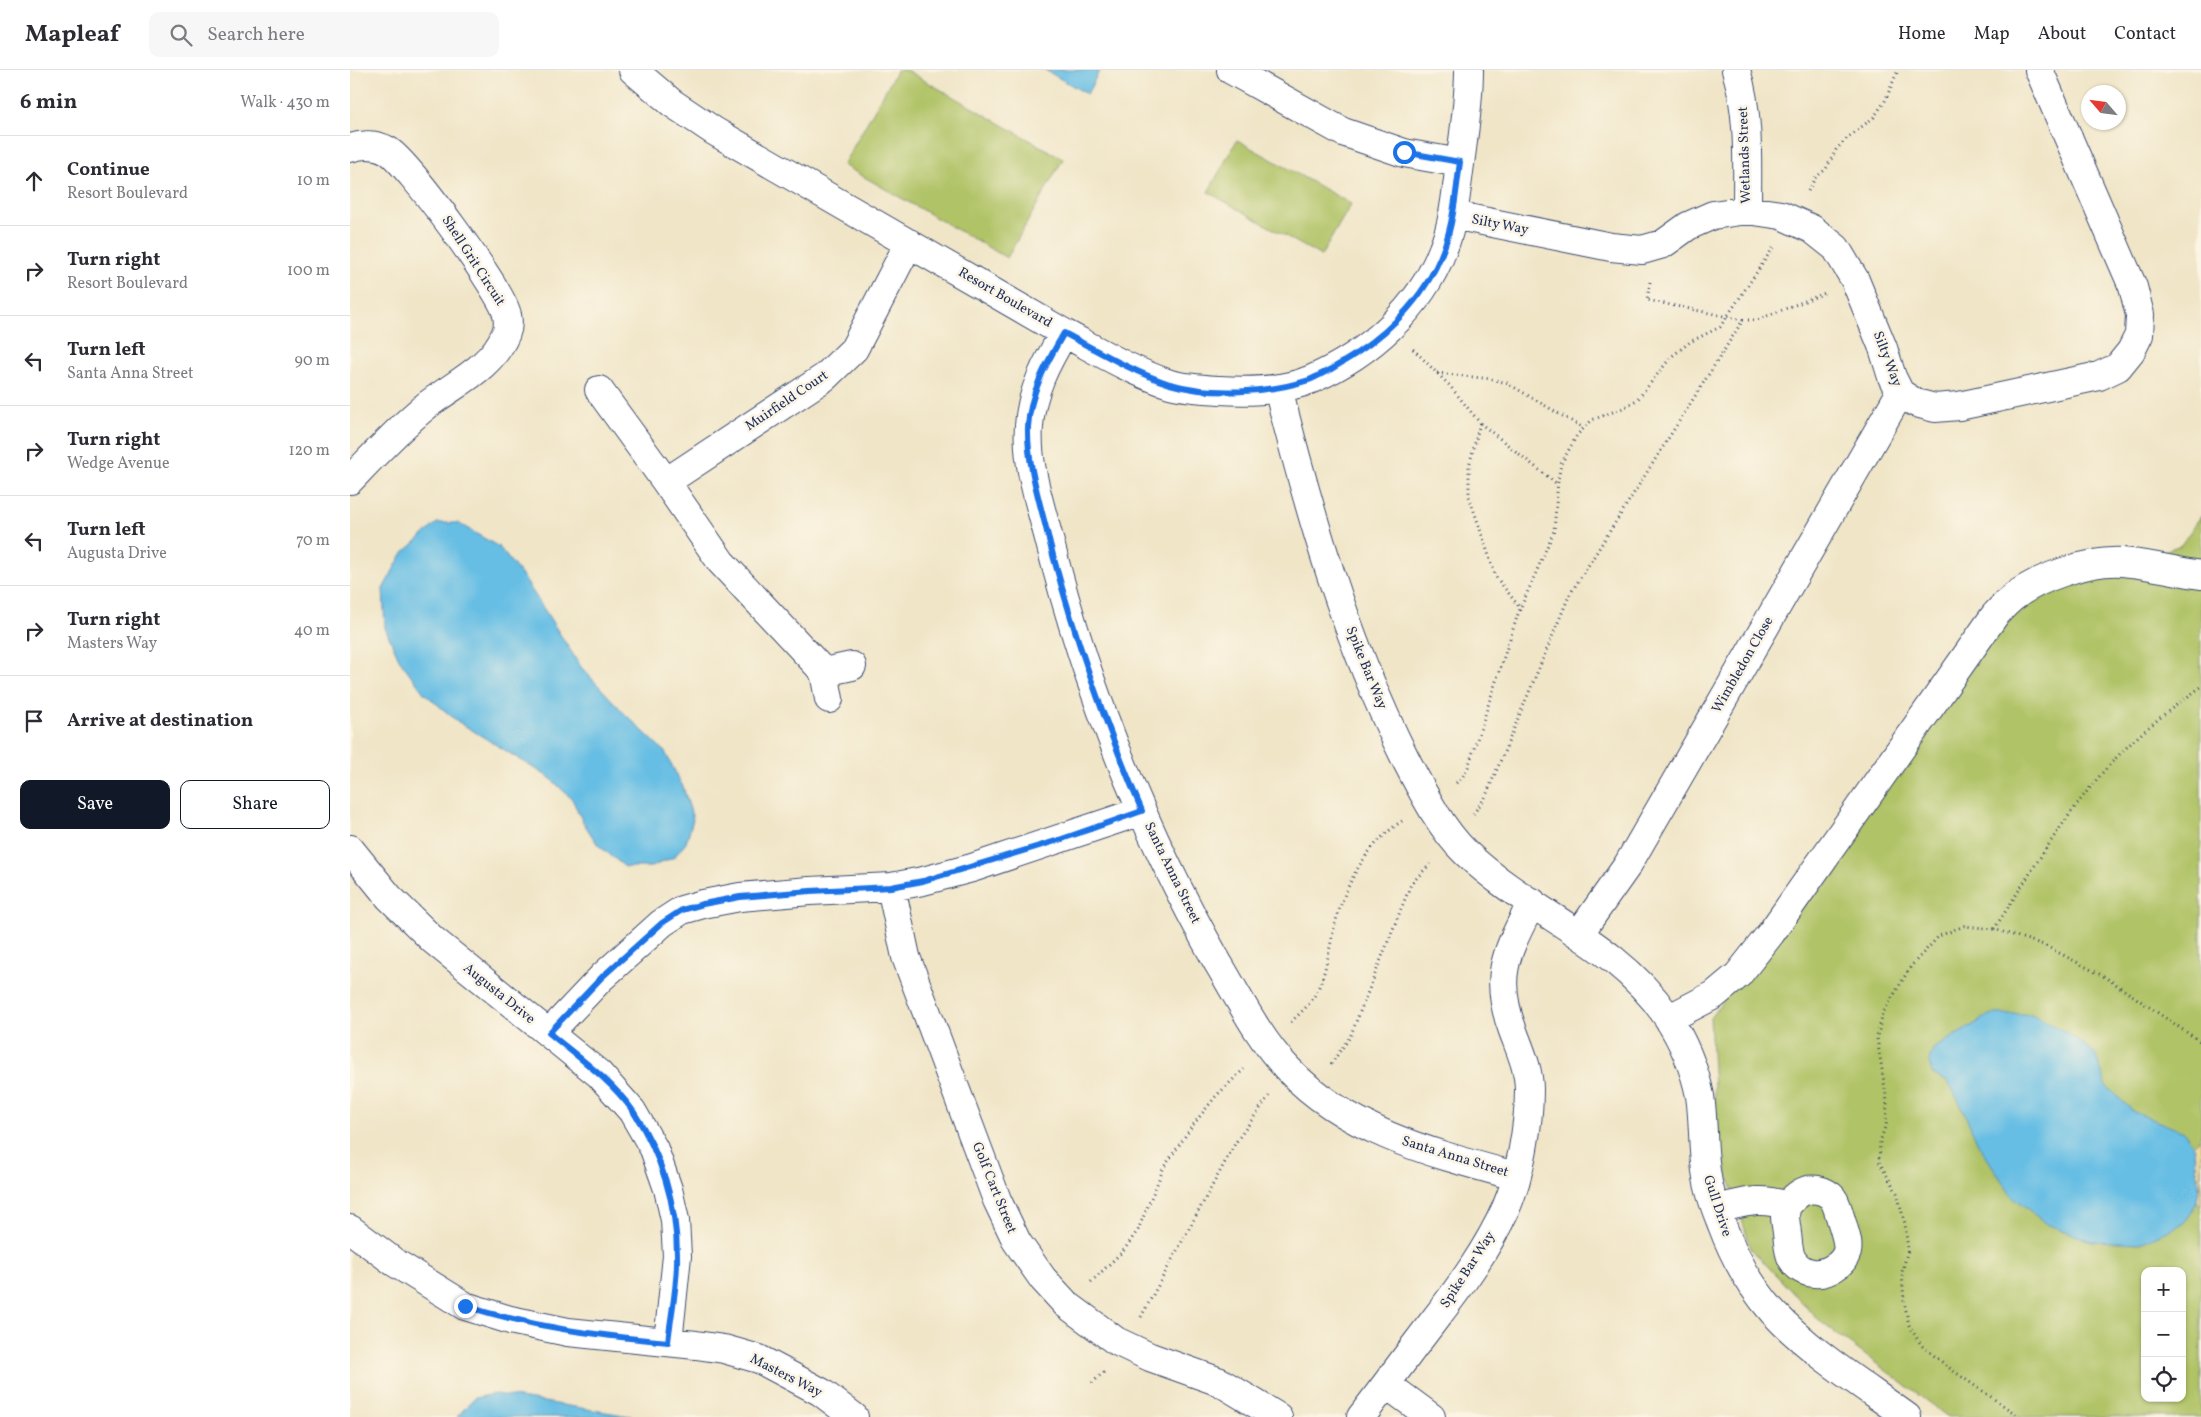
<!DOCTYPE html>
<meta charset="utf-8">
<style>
:root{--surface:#fff;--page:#f7f7f7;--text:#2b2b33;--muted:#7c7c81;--line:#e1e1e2;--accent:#111827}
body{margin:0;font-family:Vollkorn,serif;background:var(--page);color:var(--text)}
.controls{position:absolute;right:15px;bottom:15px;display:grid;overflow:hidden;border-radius:10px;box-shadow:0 1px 4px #0004}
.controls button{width:45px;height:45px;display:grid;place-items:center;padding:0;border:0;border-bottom:1px solid var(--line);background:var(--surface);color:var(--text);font:25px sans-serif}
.compass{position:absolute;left:1731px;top:15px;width:45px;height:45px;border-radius:50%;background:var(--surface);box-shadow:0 1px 4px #0004;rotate:298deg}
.stop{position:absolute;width:15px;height:15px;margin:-11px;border:4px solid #1a73e8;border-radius:50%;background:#fff}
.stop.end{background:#1a73e8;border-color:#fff;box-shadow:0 1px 5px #0008}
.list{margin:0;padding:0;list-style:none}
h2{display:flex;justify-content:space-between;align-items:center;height:65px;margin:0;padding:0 20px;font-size:21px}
h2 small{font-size:16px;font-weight:400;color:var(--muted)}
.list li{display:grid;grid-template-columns:32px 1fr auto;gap:15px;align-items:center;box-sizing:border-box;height:90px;padding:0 20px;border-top:1px solid var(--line)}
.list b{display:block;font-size:19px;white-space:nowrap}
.list p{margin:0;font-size:16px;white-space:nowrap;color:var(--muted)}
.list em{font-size:16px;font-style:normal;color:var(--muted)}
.actions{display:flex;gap:10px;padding:15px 20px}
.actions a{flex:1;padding:11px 0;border:1px solid var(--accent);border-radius:10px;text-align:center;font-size:18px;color:var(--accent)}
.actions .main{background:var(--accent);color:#fff}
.icon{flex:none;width:28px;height:28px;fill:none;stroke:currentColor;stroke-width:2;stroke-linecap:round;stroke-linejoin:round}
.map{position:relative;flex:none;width:1851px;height:1347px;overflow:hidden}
header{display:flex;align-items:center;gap:30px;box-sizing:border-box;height:70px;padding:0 25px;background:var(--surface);border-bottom:1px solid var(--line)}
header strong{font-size:24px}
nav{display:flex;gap:28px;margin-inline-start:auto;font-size:18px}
.search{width:350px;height:45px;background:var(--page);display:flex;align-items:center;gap:12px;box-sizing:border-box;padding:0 18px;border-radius:10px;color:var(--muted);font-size:19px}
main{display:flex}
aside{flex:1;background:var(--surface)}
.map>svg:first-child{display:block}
</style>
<header>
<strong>Mapleaf</strong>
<div class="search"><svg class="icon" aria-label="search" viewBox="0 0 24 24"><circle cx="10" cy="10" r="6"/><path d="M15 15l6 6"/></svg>Search here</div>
<nav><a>Home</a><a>Map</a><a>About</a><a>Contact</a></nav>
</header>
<main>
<aside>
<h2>6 min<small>Walk · 430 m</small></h2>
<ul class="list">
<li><svg class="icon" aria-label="ahead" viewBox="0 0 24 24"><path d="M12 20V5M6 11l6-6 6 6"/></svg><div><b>Continue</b><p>Resort Boulevard</p></div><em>10 m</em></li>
<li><svg class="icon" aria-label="right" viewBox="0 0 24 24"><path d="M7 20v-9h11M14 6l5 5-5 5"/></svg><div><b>Turn right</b><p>Resort Boulevard</p></div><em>100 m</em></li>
<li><svg class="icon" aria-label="left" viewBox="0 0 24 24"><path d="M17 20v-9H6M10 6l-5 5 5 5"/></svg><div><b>Turn left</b><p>Santa Anna Street</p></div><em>90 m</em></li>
<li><svg class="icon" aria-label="right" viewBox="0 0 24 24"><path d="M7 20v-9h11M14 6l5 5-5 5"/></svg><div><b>Turn right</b><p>Wedge Avenue</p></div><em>120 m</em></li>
<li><svg class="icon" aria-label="left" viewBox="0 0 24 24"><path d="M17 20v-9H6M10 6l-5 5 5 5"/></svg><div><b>Turn left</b><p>Augusta Drive</p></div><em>70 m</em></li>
<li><svg class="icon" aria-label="right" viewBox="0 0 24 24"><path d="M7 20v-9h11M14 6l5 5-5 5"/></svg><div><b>Turn right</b><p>Masters Way</p></div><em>40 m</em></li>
<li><svg class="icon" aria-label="arrive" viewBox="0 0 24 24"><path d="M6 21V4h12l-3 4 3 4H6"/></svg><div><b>Arrive at destination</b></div></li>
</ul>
<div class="actions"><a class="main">Save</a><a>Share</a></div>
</aside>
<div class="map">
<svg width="1851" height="1347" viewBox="0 0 1851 1347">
<rect width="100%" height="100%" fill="#fcf5e5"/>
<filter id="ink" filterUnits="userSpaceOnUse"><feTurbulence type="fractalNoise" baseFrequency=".02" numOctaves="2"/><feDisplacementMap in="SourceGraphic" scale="10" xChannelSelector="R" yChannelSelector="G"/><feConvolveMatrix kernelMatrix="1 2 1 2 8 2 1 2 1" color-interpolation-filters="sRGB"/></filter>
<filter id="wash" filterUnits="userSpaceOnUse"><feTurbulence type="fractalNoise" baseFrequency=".0096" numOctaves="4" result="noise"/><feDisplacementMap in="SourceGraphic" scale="20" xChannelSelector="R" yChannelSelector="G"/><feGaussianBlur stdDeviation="1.12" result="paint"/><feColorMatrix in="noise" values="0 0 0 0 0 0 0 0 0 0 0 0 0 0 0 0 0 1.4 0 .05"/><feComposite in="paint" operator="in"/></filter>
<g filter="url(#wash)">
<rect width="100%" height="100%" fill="#f0e5c7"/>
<path fill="#b0c366" stroke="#667962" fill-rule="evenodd" d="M547,0H556L713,89L657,188L493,95Z
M887,70L1001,134L971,186L858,122Z
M1851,446V1347H1598L1472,1253L1401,1179L1367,1070L1360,948L1669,532L1831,475ZM1795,1201H1832V1328H1795Z"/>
<path fill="#eeda9e" stroke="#84847e" d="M1851,1068V1135L1847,1132L1849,1115L1843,1075Z"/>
<path fill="#66bee4" stroke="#4076a1" d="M695,0H750L737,24Z
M87,453H108L149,477L174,508L231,597L275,644L315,682L333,717L343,749L336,773L324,787L301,797H275L248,775L233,752L222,729L200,708L107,651L74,623L49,589L35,558L33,519L52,484Z
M1641,944H1682L1721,965L1745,983L1757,1017L1784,1042L1834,1062L1843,1075L1849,1115L1847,1132L1834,1153L1791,1173L1741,1171L1696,1154L1661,1125L1628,1074L1610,1033L1598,1012L1582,1004L1579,990L1583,979Z
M145,1324L286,1347H107L124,1328Z"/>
</g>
<g filter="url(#ink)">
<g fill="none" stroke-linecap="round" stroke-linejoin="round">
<g stroke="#3b4a6e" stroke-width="30">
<path id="minor" d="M283,0L322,33L364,61L714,263C748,281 783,302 820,314C835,318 853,319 869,320C899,322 934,321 962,309C1019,284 1071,238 1093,179C1104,152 1106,123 1110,94C1114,63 1119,32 1119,0
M881,0L993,62L1054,83L1110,93
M1386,0C1400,45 1397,94 1397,140
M0,78C12,74 26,74 37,80C57,91 153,222 157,245C158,250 158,258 156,263C141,299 105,313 76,336C49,358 25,384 0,410
M1103,145L1261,177L1292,180L1313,174L1338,156L1363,145L1397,140L1431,145L1462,159L1486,178L1505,210L1533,278L1542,307L1550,323L1566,333L1585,338L1609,336L1749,306L1768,297L1781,281L1789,265L1790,245L1783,217L1689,0
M714,263C697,292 681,321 679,356C676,392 689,431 698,465C735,614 792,759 868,893C889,928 909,969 938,999C997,1062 1085,1084 1165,1106
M928,318C960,445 996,570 1055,688C1071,719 1090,758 1116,783C1179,843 1265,871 1316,945C1332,969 1344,996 1350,1026C1354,1052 1352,1080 1357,1107C1359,1123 1366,1140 1372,1155C1384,1187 1401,1217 1423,1242C1460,1282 1513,1315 1557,1347
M249,320L316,412
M474,602L502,596
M479,629L474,602L371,492L316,412L475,307L504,279L559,173
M0,779L39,827L83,870L249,1004L282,1041L304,1079L318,1119L325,1150L327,1186L318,1272
M541,817L556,887L647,1130L667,1172L693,1209L716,1234L766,1271L800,1287L870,1312L928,1347
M1229,864L1277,796L1550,323
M1318,949L1364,925L1388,905L1421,863L1645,545C1650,540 1655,534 1661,529C1686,508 1739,490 1772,492C1798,494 1825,501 1851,505
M199,963L252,907L312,853L332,840L353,834L390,827L460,821L541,817L573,811L622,798L792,741
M1366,1139C1394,1133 1409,1126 1437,1136C1446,1124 1456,1116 1472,1121C1477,1123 1482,1126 1484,1130C1488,1137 1490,1148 1493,1156C1495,1164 1499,1173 1497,1182C1495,1188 1490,1194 1485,1197C1471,1207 1451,1205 1442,1189C1438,1182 1438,1171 1437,1163C1436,1153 1433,1145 1437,1136
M0,1159L44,1192L115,1236L160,1250L218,1262L346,1275L374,1279L409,1289L471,1322L504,1347
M1036,1314L1081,1347
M1011,1347C1035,1316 1058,1284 1082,1253C1110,1217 1137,1180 1156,1138C1170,1106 1179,1055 1179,1020C1179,999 1170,980 1163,961C1142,905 1157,882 1182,832"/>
</g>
<path stroke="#3b4a6e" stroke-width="3" stroke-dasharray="1 4" stroke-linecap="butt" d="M1458,121L1465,108L1476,99L1486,80L1495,70L1524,47L1535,31L1548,0
M1300,212L1297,230L1393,250
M1063,279L1100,316L1130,353L1119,396V426L1146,507L1170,538
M1087,303L1141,309L1157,313L1233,358
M1130,353L1207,414
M1106,713L1112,708L1118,697L1168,544L1204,461L1208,410L1211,394L1227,365L1242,350L1273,338L1288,329L1321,287L1340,272L1370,257L1423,178
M1123,744L1135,728L1219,526L1393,250H1407L1475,223
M1644,859C1677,809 1709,754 1748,708C1777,673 1814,643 1851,617
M941,952C950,943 960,935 966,923C977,902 979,877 985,854C996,813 1016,775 1052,751
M981,994L1000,967L1061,814L1080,794
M741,1212L774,1180L788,1160L814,1097L843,1055L866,1026L894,999
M791,1247L886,1072L919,1026
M742,1313L755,1301
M1670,1347L1602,1300L1571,1275L1559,1255L1554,1232L1552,1202L1558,1180L1555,1154L1547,1123L1529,1092L1530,1072L1536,1054L1537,1031L1527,968L1533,943L1561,896L1589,866L1614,856L1644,859L1694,875L1755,907L1851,972"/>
<use href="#minor" stroke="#fff" stroke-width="28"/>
</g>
</g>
<g fill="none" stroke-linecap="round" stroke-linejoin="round" filter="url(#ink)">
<path stroke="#1a73e8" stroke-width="6" d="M115,1236C185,1258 246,1265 318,1272C321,1244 328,1214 327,1185C327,1135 311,1083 283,1041C261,1010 228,987 199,963L252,907L312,853L332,840L353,834L390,827L460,821L541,817L573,811L709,770L792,741C753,649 720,555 696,458C688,426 677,391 678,357C680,322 697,292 714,263C748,281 783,302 820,314C861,326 919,323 959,310C967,307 975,302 983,298C1031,271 1075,231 1094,178C1104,150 1106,121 1110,92L1054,82"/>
</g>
<g text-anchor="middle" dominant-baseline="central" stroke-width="5" stroke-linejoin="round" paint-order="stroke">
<g font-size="14" fill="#1b2f5e" stroke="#fcf5e5">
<text transform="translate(1395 85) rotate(-92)">Wetlands Street</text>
<text transform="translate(1150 155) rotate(11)">Silty Way</text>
<text transform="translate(123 191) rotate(57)">Shell Grit Circuit</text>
<text transform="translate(655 228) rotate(30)">Resort Boulevard</text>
<text transform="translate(1537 289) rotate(69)">Silty Way</text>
<text transform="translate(437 331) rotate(-34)">Muirfield Court</text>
<text transform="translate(1393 595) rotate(-60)">Wimbledon Close</text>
<text transform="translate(1016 598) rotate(68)">Spike Bar Way</text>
<text transform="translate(822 803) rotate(64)">Santa Anna Street</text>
<text transform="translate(149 924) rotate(39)">Augusta Drive</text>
<text transform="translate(1105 1087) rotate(17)">Santa Anna Street</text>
<text transform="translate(644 1118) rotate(68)">Golf Cart Street</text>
<text transform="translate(1367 1136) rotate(72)">Gull Drive</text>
<text transform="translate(1118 1200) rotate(-57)">Spike Bar Way</text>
<text transform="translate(436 1306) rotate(27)">Masters Way</text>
</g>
</g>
</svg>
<div class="controls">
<button>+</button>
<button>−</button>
<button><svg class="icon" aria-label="locate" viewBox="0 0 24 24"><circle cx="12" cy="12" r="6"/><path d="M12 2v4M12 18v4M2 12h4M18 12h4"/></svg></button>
</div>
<svg class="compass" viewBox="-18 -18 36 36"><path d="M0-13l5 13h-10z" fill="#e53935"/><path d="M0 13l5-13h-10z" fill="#7c7c81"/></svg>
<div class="stop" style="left:1054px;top:82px"></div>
<div class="stop end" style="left:115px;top:1236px"></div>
</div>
</main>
